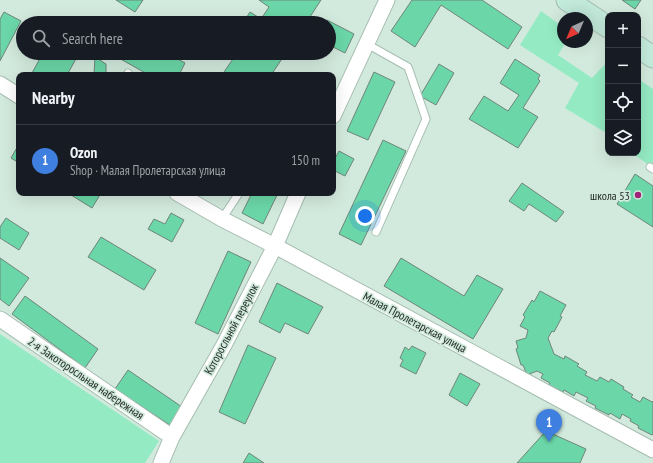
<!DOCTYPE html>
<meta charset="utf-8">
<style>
:root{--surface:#171b24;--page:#242831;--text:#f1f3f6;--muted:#9ea1a6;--line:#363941;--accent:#cc95be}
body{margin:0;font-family:"PT Sans Narrow",sans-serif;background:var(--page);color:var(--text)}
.controls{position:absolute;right:12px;top:12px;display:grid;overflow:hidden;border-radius:8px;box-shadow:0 4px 16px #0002}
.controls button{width:36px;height:36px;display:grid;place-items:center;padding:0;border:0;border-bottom:1px solid var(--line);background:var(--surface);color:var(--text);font:20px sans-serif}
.compass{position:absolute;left:557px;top:12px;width:36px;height:36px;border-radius:50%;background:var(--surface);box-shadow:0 4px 16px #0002;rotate:224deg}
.you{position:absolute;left:365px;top:216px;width:14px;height:14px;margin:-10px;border:3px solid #fff;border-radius:50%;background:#1a73e8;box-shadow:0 0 0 6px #1a73e833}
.badge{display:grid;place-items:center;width:26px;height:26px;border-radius:50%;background:var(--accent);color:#fff;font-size:13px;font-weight:700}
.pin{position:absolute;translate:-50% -33px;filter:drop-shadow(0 1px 2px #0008)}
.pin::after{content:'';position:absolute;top:21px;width:14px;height:12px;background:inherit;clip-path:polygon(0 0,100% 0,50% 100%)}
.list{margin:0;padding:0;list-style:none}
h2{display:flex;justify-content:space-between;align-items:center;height:52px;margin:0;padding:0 16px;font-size:17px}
h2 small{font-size:13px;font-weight:400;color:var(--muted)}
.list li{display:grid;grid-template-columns:26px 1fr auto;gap:12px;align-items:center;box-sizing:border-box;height:72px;padding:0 16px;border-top:1px solid var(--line)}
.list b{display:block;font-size:15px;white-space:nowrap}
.list p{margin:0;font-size:13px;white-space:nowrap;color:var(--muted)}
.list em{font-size:13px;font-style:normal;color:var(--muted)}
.icon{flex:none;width:22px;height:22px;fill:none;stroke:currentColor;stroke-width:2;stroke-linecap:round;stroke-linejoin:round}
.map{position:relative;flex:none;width:653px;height:463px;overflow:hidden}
.search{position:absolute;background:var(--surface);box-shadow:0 4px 16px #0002;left:16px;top:16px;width:320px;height:44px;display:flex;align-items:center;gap:10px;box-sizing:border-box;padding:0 14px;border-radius:22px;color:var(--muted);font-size:15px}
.panel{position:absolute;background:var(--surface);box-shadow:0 4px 16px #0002;left:16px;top:72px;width:320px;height:124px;border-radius:8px}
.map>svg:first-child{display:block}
</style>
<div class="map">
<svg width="653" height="463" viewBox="0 0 653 463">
<rect width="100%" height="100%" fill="#d2eadd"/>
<path fill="#94eac2" d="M541,11L563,27V42H566L558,55L592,78L608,61V134L565,108L579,83L520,45Z
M638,79L653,89V168L632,153H638Z
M0,334L159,441L145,463H0Z"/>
<path fill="#6bd7a8" stroke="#6f857a" d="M116,0H143L135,12Z
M259,0H321L306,23H243L250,12L261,19L269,7Z
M412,0H482L522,27L508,49L441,5L415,47L391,31Z
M622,0H641L635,9Z
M4,12L21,21L0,61V19Z
M327,20L354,34L345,53L329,45V23H326Z
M43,53H71L77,57L67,75H35L32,73Z
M110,53H167L185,63L179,75H149Z
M237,53H286L271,75H222Z
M95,57L106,64V75H94Z
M515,59L540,75L538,79L540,81L523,108L538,117L518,148L469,119L484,96L508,111L519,95L500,83Z
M439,64L454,73L436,105L420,96Z
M374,72L395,82L368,140L347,131Z
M383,140L406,151L361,245L339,234Z
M19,144V163L11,158Z
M339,151L354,159L345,176L333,170V162Z
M635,174L653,186V227L617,204Z
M522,183L564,212L556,222L529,204L524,211L509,201Z
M68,193H101L92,208Z
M252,193H278L263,224L242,213Z
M171,213L184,220L172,242L148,229L154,219L165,224Z
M6,218L29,233L19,250L0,238V227Z
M101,237L156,270L144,290L88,257Z
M228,251L251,262L218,334L195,323Z
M0,258L29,278L9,306L0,299Z
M401,258L464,296L477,275L503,289L473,339L384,286Z
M277,283L323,307L308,334L285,323L280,333L259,322Z
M540,291L566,305L560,316L562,317L554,332L552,331L548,338L554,354L564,359L565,356L579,364L577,366L587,372L585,375L597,381L600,377L609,382L611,379L624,387L623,389L633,395L631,397L640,402L643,397L652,402L653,401V434L652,435L638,428L639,426L630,421L631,419L622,414L620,419L610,413L609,415L595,408L596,406L586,401L588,398L576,392L574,396L564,390L563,392L549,385L550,383L541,378L543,374L537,371L527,375L523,365H521L516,349L518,348L516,341L526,338L528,330L520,326L525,317L523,315L532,300L534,302Z
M25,296L98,349L85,368L12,314Z
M248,345L276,358L245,424L219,412Z
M412,346L426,353L416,374L400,366L403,360L400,358L405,347L409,350Z
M128,370L182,407L170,425L115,389Z
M460,373L480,384L467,406L449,395Z
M546,431L586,449L580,463H517Z
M249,453L264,463H243Z"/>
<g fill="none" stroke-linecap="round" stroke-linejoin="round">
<g stroke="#a6bdb1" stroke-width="9">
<path id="service" d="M367,44L408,67L426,119L376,232
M127,75L128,73
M650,167L653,169
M222,219L239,193"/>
</g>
<g stroke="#a6bdb1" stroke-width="17">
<path id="minor" d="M0,84L19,96
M333,116L387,0
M177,193L222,219L275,246L653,450
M0,319L172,437
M161,463L172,437L224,345L275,246L298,193"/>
</g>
<g stroke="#a6bdb1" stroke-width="23">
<path id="secondary" d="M567,0L608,27
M638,47L653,57"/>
</g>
<use href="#service" stroke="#fff" stroke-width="7"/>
<use href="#minor" stroke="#fff" stroke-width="15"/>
<use href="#secondary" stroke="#c4ecdd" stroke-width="21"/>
</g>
<circle fill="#9e2379" stroke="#d2eadd" stroke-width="1.5" cx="638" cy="195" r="4"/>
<g text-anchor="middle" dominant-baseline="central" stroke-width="3.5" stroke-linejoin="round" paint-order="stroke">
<g font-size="12" fill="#222b26" stroke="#d2eadd" text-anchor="end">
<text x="630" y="195">школа 53</text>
</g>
<g font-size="12" fill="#222b26" stroke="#d2eadd">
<text transform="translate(415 322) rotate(28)">Малая Пролетарская улица</text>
<text transform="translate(231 329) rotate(-62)">Которосльной переулок</text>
<text transform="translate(86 378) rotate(34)">2-я Закоторосльная набережная</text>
</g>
</g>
</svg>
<div class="controls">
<button>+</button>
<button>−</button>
<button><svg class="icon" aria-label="locate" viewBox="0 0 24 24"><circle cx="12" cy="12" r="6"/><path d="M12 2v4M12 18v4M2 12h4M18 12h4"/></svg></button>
<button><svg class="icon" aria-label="layers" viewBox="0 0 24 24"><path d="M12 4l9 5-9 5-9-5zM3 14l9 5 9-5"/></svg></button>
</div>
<svg class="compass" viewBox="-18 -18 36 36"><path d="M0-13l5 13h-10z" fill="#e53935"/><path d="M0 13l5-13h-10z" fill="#9ea1a6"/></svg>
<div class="you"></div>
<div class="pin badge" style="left:549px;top:442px;background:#3f7fe0">1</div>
<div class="search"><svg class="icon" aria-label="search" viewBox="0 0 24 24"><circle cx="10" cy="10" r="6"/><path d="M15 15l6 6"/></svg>Search here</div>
<section class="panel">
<h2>Nearby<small></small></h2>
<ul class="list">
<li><span class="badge" style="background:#3f7fe0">1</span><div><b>Ozon</b><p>Shop · Малая Пролетарская улица</p></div><em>150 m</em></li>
</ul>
</section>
</div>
